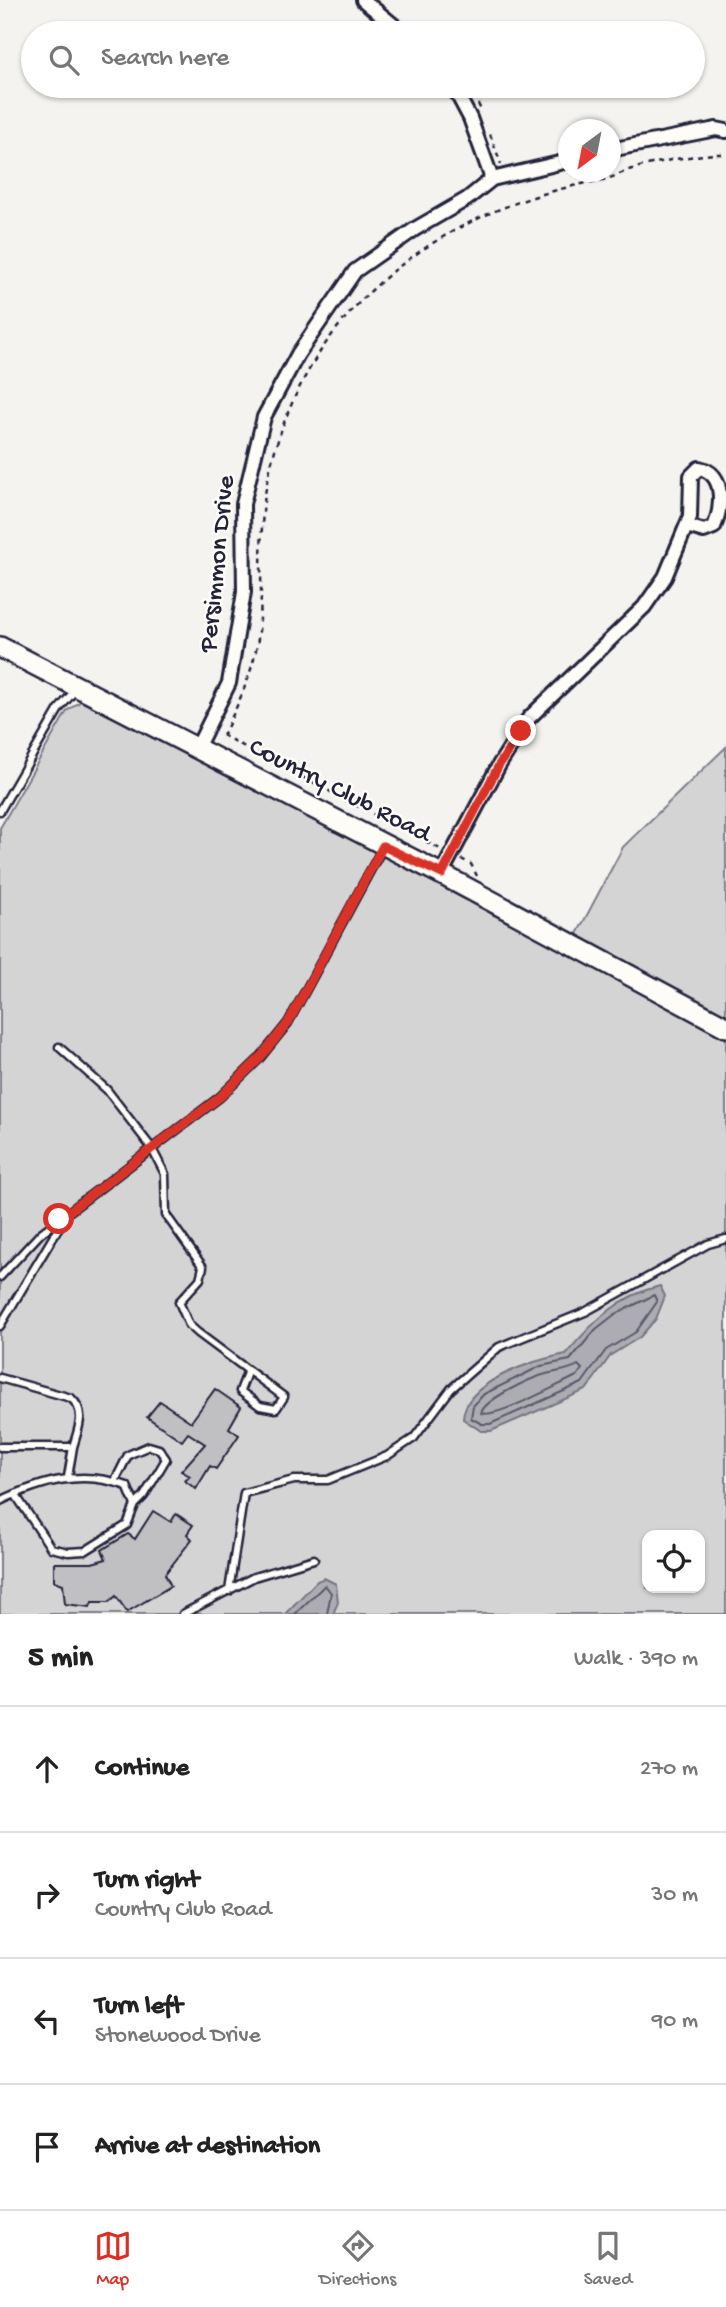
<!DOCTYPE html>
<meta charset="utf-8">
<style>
:root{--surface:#fff;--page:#f6f6f6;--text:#222;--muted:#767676;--line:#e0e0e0;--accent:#d93025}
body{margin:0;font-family:"Gochi Hand",sans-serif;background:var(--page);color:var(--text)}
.controls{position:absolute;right:21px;bottom:21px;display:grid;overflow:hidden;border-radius:14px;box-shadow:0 2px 5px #0004}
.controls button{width:63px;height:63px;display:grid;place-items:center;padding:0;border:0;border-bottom:2px solid var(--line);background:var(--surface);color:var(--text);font:35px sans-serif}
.compass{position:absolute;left:558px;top:119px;width:63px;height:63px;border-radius:50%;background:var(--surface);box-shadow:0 2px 5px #0004;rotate:212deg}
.stop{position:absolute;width:21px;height:21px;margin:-16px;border:5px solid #d93025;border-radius:50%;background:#fff}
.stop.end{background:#d93025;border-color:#fff;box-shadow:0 2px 7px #0008}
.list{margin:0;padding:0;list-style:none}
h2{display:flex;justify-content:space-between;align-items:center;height:91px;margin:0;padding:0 28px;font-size:30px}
h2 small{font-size:23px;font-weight:400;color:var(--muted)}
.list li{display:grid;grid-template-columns:46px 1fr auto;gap:21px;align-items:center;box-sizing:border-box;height:126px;padding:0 28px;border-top:2px solid var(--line)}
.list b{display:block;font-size:26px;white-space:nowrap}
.list p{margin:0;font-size:23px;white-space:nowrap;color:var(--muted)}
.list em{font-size:23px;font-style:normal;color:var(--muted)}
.icon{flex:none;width:38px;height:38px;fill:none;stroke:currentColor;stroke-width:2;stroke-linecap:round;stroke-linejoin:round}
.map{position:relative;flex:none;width:726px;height:1614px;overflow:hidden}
.search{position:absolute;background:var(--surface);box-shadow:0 2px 5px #0004;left:21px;right:21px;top:21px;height:77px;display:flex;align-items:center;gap:18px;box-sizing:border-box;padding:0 24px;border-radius:38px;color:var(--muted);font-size:26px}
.sheet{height:595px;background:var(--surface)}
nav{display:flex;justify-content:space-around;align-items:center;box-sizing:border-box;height:98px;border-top:2px solid var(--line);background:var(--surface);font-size:19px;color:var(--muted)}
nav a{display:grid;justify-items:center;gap:4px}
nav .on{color:var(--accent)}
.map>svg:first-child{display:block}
</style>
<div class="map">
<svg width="726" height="1614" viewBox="0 0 726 1614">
<rect width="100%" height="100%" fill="#f4f3ef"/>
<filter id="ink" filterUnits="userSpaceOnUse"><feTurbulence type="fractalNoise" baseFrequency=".0143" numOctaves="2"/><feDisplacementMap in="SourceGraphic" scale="14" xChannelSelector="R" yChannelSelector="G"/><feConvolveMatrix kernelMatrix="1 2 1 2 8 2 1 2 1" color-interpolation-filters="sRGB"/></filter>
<g filter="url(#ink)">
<path fill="#d5d4d5" stroke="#7c7b88" stroke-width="2" fill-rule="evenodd" d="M81,701L568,951L623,847L726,747V1614H0V828L67,711ZM647,1535H700V1588H647Z"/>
<path fill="#acacb2" stroke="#757582" stroke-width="2" d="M660,1286L665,1296L656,1319L640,1337L611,1355L586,1390L491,1431H481L463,1419C464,1381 535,1360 566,1354C592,1323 619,1295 660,1286Z
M324,1578L336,1584L338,1602L333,1614H285L317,1581Z"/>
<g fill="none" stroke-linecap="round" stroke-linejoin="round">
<path stroke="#59596b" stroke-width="2" d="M654,1295L657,1302L636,1332L606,1350L582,1383L490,1424H482L471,1418L473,1406L484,1394L541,1366L570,1360L596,1329L614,1315Z
M578,1365L582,1369L577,1376C559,1384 495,1419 481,1413C485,1399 531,1378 546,1374C557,1371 568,1371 578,1365Z
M295,1614L325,1585L331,1593L327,1614"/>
</g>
<path fill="#c0bfc2" stroke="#22223b" stroke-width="2" d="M215,1389L241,1407L229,1428L239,1435L216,1469L210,1466L196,1489L185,1481L190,1476L181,1471L205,1444L188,1433L182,1441L147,1417L160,1401L191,1422Z
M153,1511L171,1522L176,1514L193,1525L187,1534L192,1539L165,1574L171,1586L127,1612L116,1596L109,1602H92L90,1607L65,1604L63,1584L54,1581V1563H92L106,1559L102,1550L128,1534L135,1539Z"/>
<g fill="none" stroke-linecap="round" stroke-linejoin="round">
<g stroke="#22223b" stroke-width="11">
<path id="lane" d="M0,811L59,709L76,689
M59,1047L107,1090L151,1147L165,1174L166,1215L203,1267L200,1279L179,1302L189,1325L198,1333L284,1397L276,1409L260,1406L240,1391L248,1370
M0,1277L41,1233L220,1097L259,1059L288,1023L383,847
M0,1326L65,1217
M0,1378L71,1398C87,1412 78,1429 73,1447H0
M68,1477L73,1447
M115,1481L128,1455L149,1446L159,1449L166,1459L144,1496L135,1505
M0,1501C42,1481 82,1469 127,1486L135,1505L127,1525L85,1551L68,1552L51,1548L15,1494
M229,1591L244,1493L294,1480H328L387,1456L414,1438L451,1389L499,1347L585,1312L708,1244L726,1239
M183,1614L254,1577L314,1559"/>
</g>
<g stroke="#22223b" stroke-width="18">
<path id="street" d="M363,0L403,33
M453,86L470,118L492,179
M610,150L716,129L726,131
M197,748L229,683L244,592L243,504L264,417L298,354L355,271L415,229L467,199L492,179L568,161
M441,874L499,765L529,718L644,607L665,577L690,517L691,476L699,468C726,473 722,508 714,527L704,531L687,526"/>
</g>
<g stroke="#22223b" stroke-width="24">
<path id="secondary" d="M0,647L441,874L726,1027"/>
</g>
<path stroke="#22223b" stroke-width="2.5" stroke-dasharray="5 5" stroke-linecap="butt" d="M410,22L424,33
M469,86L482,112
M490,134L501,164
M222,735L442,850
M223,736C239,702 255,669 259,631C264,580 257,528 268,478C304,308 439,209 602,180C613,178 622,172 632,169C656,162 702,153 726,154
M461,859L471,864L477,876"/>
<use href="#lane" stroke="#fdfcf7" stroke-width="6"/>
<use href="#street" stroke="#fdfcf7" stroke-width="12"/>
<use href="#secondary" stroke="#fdfcf7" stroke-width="19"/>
</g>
</g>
<g fill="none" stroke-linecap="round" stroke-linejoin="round" filter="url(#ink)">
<path stroke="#d93025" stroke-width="9" d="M59,1219L220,1097L259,1059L288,1023L383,846L442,874L499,765L521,731"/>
</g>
<g text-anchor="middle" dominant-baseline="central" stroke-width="5" stroke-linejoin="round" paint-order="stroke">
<g font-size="26" fill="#22223b" stroke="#fdfcf7">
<text transform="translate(219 564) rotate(-84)">Persimmon Drive</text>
<text transform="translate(339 792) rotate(27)">Country Club Road</text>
</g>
</g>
</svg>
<div class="controls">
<button><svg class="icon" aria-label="locate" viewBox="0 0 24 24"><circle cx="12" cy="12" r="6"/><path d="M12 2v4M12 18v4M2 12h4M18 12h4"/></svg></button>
</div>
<svg class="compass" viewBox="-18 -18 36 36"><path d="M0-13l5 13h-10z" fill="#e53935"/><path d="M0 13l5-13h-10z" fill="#767676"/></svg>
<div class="stop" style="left:59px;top:1219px"></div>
<div class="stop end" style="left:521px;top:731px"></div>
<div class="search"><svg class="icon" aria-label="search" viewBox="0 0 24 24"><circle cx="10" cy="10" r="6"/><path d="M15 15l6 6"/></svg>Search here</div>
</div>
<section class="sheet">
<h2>5 min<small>Walk · 390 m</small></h2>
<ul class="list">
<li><svg class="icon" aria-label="ahead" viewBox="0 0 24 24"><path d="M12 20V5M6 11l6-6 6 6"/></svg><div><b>Continue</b></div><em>270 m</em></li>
<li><svg class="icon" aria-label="right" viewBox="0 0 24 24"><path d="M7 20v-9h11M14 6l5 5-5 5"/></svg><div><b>Turn right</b><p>Country Club Road</p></div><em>30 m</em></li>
<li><svg class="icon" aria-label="left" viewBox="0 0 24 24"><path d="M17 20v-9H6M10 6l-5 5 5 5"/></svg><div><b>Turn left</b><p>Stonewood Drive</p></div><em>90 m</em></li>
<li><svg class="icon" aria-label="arrive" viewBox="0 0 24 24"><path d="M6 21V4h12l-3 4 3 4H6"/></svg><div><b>Arrive at destination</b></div></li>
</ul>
</section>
<nav>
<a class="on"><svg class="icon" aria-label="map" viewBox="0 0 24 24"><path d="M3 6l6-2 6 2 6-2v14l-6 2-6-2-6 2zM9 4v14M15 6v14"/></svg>Map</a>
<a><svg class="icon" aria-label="directions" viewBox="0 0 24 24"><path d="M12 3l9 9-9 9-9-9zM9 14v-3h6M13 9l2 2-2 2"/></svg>Directions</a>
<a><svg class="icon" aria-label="saved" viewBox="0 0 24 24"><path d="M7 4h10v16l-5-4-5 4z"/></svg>Saved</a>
</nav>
